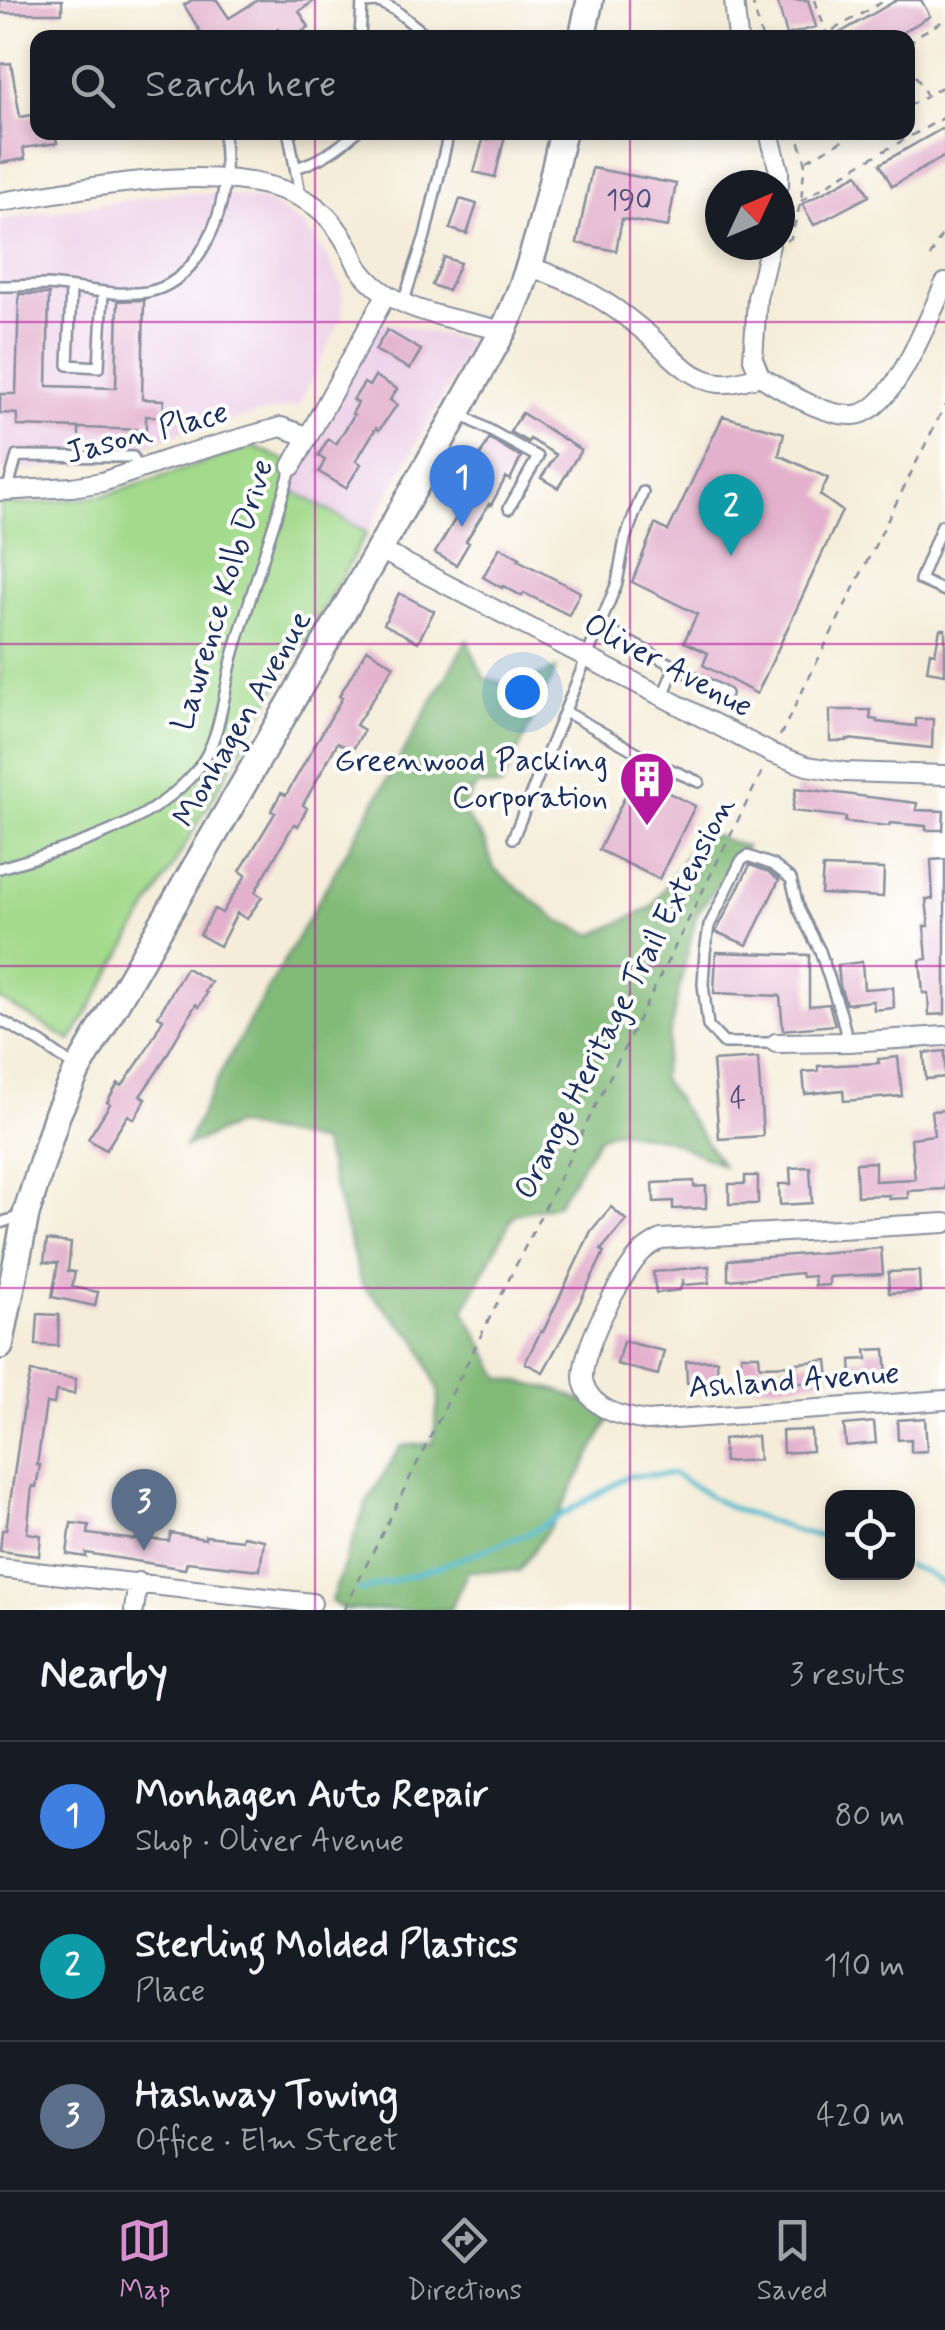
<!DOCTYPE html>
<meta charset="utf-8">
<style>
:root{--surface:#171b24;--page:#242831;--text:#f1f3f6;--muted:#9ea1a6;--line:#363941;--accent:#d690ce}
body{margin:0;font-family:Mynerve,sans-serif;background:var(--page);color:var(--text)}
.controls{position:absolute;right:30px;bottom:30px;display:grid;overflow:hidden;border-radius:20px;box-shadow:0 5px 15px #0003}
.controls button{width:90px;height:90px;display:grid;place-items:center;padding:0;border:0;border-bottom:2px solid var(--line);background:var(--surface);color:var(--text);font:50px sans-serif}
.compass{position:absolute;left:705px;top:170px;width:90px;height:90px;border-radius:50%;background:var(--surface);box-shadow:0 5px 15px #0003;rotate:46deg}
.you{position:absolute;left:522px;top:692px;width:35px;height:35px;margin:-25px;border:8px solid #fff;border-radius:50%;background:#1a73e8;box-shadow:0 0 0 15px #1a73e833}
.badge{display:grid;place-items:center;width:65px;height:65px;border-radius:50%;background:var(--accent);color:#fff;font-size:32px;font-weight:700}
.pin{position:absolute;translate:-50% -82px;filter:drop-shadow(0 2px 5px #0008)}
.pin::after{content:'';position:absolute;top:52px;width:35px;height:30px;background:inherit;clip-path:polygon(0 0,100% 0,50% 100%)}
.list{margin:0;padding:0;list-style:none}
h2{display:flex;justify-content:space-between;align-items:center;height:130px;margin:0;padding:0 40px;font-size:42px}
h2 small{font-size:32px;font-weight:400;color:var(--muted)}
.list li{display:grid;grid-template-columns:65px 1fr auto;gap:30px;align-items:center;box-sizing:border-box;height:150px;padding:0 40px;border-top:2px solid var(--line)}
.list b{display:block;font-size:38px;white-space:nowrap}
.list p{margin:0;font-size:32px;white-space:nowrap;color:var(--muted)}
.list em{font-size:32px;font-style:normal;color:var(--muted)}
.icon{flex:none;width:55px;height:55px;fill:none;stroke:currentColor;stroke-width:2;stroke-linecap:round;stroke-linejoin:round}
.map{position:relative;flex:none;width:945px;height:1610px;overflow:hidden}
.search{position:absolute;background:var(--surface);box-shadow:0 5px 15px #0003;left:30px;right:30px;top:30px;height:110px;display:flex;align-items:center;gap:25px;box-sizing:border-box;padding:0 35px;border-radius:20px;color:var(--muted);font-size:38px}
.sheet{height:580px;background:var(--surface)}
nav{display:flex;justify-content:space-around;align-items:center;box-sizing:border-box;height:140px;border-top:2px solid var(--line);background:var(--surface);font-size:28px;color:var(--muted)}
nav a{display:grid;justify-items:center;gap:5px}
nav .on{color:var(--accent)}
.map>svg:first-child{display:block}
</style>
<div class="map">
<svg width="945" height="1610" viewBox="0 0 945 1610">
<rect width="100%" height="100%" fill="#fff"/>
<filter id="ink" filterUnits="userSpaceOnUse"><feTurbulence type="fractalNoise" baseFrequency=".01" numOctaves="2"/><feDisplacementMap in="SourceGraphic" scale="20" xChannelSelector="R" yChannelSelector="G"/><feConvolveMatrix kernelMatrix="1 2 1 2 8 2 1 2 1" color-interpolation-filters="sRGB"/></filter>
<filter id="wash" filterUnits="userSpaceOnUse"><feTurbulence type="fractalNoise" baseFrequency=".0048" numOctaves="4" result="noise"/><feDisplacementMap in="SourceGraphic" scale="40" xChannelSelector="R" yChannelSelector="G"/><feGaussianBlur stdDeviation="2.25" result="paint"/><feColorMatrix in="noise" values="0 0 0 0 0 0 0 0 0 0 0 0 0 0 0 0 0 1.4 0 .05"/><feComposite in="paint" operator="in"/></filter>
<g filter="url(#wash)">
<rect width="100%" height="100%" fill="#f5edd9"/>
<path fill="#edd1e9" d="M176,193L224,194L269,203L303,225L326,254L342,286L343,316L299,405L184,431L102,462L14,471L0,470V219Z
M380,321L472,342L368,532L289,488Z"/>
<path fill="#a3da8c" stroke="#5f8475" stroke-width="2.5" d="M253,446L300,467L289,488L367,533L71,1041L0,999V503L22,505L107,495Z"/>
<path fill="#82ba78" stroke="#4e746b" stroke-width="2.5" d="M467,640L484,678L514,686L556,669L501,787L477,785L460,810L485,841L494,869L558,920L594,935L652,907L702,831L746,847L697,913L677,998L661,1078L722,1165L666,1139L615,1130L599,1137L557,1205L514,1214L464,1310L501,1378L560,1391L612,1414L557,1517L519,1571H468L450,1610H344L331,1601L367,1502L401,1446L433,1443L439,1393L418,1341L362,1285L322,1143L234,1125L185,1147L222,1070Z"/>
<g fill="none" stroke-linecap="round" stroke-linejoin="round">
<path stroke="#51bacf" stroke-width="5" d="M908,1566L923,1571L945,1585
M360,1591L435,1568L532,1532L629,1476L674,1474L717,1501L745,1513L797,1531L832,1539"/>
</g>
<g id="blocks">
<path fill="#e3b1cd" d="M0,0H62V13H0Z
M192,0H217L229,18L258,0H316L299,11L309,27L293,38H284L278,29L265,38H204L184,5Z
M777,0H808L816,27L787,35Z
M897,0H921L930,16L893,38H831Z
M11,63L20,117L38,114V132H55L57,143L23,148L25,159L0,163V64Z
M945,127V156L892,186L880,164Z
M505,136L495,177L474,172L483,140Z
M592,168L676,184L668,227L622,219L616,251L577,243Z
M858,174L869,196L814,225L802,204Z
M460,199L477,204L467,234L450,229Z
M444,257L460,263L448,291L432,285Z
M19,294H49L47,386L116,388L118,301L144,300L142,399L164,400L163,417L146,416V430L17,426V414L0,413V394H16Z
M387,330L421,350L410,369L375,350Z
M375,376L397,389L390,400L397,405L379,430L376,428L356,461L361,464L346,488L319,472L325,460L318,456L328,439L336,444L354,415L352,414L358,403L353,400L364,383L369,386Z
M522,413L581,450L558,488L541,478L556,455L530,439L528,442L510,432Z
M723,416L784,433L779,455L828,478L820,495L842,511L757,694L703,665L708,653L684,642L697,614L632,582L655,524L668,531Z
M489,439L521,457L510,480L506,477L491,505L489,504L466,541L469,543L456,565L435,553L470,494L447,480L460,456L476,464Z
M500,547L520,558L518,560L580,592L569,615L524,593L522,596L503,586L502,588L483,577Z
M399,593L434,611L418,642L384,624Z
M940,629H945V674L927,671L930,652L935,653Z
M367,649L394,666L356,725L364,730L352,751L338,742L303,805L307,808L298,826L294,824L255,892L262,897L247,919L237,913L220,946L200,935L214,909L222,913L246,875L240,871L275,813L271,811L281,793L286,795L342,698L339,696Z
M830,710H871L870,719L877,720V722L916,726V719H933L932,748L847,739V741H830Z
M635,776L695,806L659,879L599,850Z
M796,788L917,803L916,810L944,811L943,830H926V826L890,823L889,826L845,822L846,817L792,811Z
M945,859V1014L929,1015L928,993H923L920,960L927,959L924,926H929L926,899H933L931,860Z
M750,865L769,872L779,880L747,945L716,932Z
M823,867L884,869L883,897L821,894Z
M716,952L809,955V1006L829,1004L835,1025L783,1030L780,996L714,993Z
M862,962L864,989L893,987L894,1008L874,1010L873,1001L846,1004L840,986L838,965Z
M186,968L211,982L205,992L207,993L199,1007L196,1004L158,1070L140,1096L146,1099L134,1119L128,1115L106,1150L88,1139L110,1104L107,1102L118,1083L122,1086L144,1054L163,1019L158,1016Z
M945,1051V1077L926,1079L924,1053Z
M898,1057L902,1096L844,1101L843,1090L805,1094L803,1072L818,1071V1066L879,1063L878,1059Z
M758,1058L763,1136L719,1139L713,1061Z
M945,1110V1189L908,1191V1198L889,1199V1195L857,1196L856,1163L875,1162V1181L915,1179L911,1138L934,1135L931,1111Z
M810,1167L812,1203L780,1205L779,1184H791L790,1168Z
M745,1176H758V1204H729V1184H745Z
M694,1181V1187L706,1186V1208L673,1209V1201L654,1202L653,1183Z
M611,1207L626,1220L601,1250L604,1252L567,1329L543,1372L525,1363L541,1331L543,1332L591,1231Z
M47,1240L71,1243L68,1271L75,1272L72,1287L98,1292L95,1306L52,1297L58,1263L44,1262Z
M881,1248L883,1274L829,1277V1285L815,1286L814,1276L802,1277L801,1273L728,1280V1260Z
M709,1266V1283L683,1285V1279L680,1290L656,1293L653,1272Z
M919,1271L920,1292L889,1293L888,1272Z
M38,1314L59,1315L58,1346L36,1345Z
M623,1341L664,1351L658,1375L617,1364Z
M885,1349L887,1376L852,1379L851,1360L867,1359L866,1350Z
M741,1355H759L760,1366L797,1365L796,1363L827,1360L829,1380L778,1385L742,1386Z
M717,1360L718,1382L687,1383L686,1361Z
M31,1372L76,1379L74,1394L56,1391L54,1404L46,1403L37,1465H40L36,1487L32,1486L27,1533L41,1535L39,1556L0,1551L2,1530H6L25,1398Z
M925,1418L927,1451L911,1452V1439L898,1440L897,1420Z
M874,1422L876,1443L846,1446L844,1425Z
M811,1430L812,1451L783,1453L782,1431Z
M757,1436L759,1460L724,1462L723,1439Z
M71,1523L89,1525L88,1534L135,1540L136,1538L169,1541L171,1533L205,1539V1536L242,1540L243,1536L264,1540L260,1570L187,1562L185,1569L86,1553V1557L67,1554Z"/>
</g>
</g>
<g filter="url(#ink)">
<use href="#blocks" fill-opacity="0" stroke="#888e9c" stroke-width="2.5"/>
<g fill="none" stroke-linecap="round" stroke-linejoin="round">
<g stroke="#888e9c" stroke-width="14">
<path id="service" d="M364,3L379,2L395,10L430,38
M360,38L362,2
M292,132L289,135L301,199
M296,168C320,160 337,150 356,132
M0,286C15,286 31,285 46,285C80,287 112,297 147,292C193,284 219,228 224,187C227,169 224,150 224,132
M71,289L68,365L99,367L103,293
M403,303L425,236L449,132
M460,414L538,457L509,508
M7,491L17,456L133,457L139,469
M942,525L920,580L945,591
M600,626L726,694
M663,696L675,666
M566,712L656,763L699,782
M513,838L617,583L625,539L643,492
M0,868C69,847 147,829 196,771C223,738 223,688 235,649C253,588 273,527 292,466
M0,1020L41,1043L74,1066
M776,1043H724L708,1026L703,984L705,952L709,926L741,861L748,856L773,865L791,879L799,910L820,951L841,1014L848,1042
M0,1223L21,1216"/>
</g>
<g stroke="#888e9c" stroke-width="22">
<path id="minor" d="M734,0L738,38
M769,132L779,171V185
M0,202C88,189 229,155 309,202C327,213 339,229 349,248C353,254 355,262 359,268C390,313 455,318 503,331
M530,267C576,282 607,300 645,332C664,348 682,371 706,380C725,387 741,381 760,376C783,391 826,417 854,415C894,413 929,316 945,283
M760,376L753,359L757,298L770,245
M292,466L386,295
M0,491L72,487L102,482L172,458L281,427L307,436
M380,550L771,753L807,766L844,772L945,775
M776,1043L848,1042L945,1036
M945,1223L661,1239C654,1243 647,1247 642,1252C622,1272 576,1358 584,1384C593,1411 623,1417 647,1421L945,1400
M0,1568L312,1603
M134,1610L138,1582"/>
</g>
<g stroke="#888e9c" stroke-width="30">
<path id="primary" d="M582,38L590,0
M0,1346L26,1214L57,1115L78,1069C220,823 365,579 503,331C534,268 547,201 563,132"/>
</g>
<path stroke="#888e9c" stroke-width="2.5" stroke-dasharray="8 8" stroke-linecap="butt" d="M752,0L762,38
M815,0L826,32
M819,38L886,0
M908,44L920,34L945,20
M908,62L927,96L945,85
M908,106L926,97
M807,160L858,132
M801,201L855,167L945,117
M786,241L791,238L801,201L805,161L797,132
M930,257L945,228
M79,428V447
M780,736L945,405
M344,1610L763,770"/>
<use href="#service" stroke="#fff" stroke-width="9"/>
<use href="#minor" stroke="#fff" stroke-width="18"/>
<use href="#primary" stroke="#fff" stroke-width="25"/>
</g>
</g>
<path fill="none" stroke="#b5179e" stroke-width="2.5" stroke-opacity="0.55" d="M315,0V38M630,0V38M315,132V1610M630,132V1610M0,322H945M0,644H945M0,966H945M0,1288H945"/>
<defs>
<g id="building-pin" transform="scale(2.875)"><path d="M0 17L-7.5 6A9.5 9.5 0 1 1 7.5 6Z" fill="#b5179e" stroke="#fff"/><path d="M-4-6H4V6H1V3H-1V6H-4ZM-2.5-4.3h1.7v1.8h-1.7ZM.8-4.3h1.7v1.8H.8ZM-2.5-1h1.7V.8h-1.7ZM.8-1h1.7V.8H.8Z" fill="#fff"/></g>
</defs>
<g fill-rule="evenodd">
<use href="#building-pin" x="647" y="779"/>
</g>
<g text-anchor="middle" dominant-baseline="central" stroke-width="8" stroke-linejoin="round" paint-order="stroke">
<g font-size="28" fill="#4d507a">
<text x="629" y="201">190</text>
<text x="738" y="1099">4</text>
</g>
<g font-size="32" fill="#1b2f5e" stroke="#fff">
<text transform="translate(147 433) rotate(-15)">Jason Place</text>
<text transform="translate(223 595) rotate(-73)">Lawrence Kolb Drive</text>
<text transform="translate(668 666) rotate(28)">Oliver Avenue</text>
<text transform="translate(243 719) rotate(-60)">Monhagen Avenue</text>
<text transform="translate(625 998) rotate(-63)">Orange Heritage Trail Extension</text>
<text transform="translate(794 1381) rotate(-4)">Ashland Avenue</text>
</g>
<g font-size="32" fill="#1b2f5e" stroke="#fff" text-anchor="end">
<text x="608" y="761">Greenwood Packing<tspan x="608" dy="37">Corporation</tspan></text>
</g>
</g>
</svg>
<div class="controls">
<button><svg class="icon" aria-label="locate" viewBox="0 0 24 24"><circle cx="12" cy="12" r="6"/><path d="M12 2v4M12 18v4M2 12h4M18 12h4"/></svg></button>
</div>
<svg class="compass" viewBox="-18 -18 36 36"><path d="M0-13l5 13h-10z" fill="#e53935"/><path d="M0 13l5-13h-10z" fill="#9ea1a6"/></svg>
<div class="you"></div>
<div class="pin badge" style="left:462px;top:527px;background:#3f7fe0">1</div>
<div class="pin badge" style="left:731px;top:556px;background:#0f9aa8">2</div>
<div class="pin badge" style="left:144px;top:1551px;background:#5c6f8a">3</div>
<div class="search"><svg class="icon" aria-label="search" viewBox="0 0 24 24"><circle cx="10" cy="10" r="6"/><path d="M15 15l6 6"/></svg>Search here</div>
</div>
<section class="sheet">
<h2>Nearby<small>3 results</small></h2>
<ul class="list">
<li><span class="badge" style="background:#3f7fe0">1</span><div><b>Monhagen Auto Repair</b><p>Shop · Oliver Avenue</p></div><em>80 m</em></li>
<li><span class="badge" style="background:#0f9aa8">2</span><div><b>Sterling Molded Plastics</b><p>Place</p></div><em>110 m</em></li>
<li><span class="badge" style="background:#5c6f8a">3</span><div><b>Hashway Towing</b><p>Office · Elm Street</p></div><em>420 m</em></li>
</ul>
</section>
<nav>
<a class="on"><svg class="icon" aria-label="map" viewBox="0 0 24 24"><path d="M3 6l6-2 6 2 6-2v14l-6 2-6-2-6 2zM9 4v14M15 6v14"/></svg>Map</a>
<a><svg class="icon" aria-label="directions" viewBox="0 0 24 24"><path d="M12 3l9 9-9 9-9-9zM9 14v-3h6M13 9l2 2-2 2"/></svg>Directions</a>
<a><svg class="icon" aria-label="saved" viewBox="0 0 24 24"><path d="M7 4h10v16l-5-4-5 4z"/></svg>Saved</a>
</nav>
